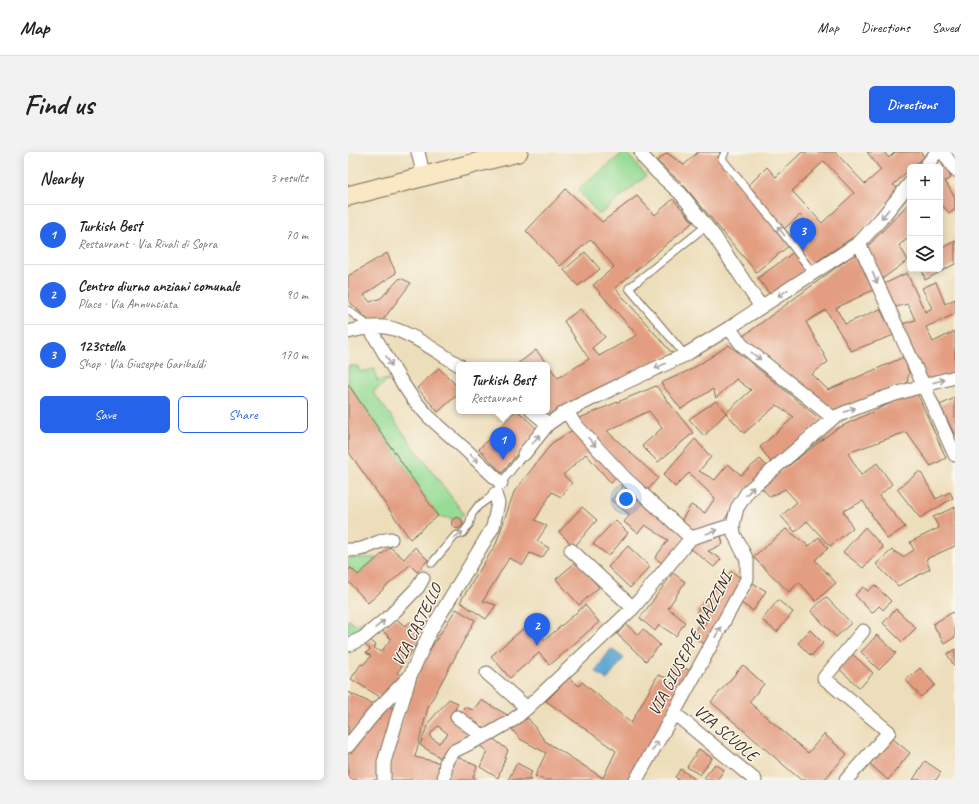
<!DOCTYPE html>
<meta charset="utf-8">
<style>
:root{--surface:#fff;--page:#f2f2f2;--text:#222;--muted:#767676;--line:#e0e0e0;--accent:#2563eb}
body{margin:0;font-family:Caveat,sans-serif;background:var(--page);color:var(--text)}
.controls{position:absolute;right:12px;top:12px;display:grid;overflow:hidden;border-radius:6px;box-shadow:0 2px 10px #0003}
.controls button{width:36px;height:36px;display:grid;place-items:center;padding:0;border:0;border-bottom:1px solid var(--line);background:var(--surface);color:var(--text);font:20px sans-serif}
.you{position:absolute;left:278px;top:347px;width:14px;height:14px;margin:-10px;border:3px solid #fff;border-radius:50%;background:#1a73e8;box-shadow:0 0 0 6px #1a73e833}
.badge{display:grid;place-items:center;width:26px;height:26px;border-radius:50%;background:var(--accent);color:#fff;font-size:13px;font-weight:700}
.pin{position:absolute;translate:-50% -33px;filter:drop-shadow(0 1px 2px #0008)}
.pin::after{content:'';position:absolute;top:21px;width:14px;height:12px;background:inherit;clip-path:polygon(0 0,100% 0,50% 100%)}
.popup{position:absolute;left:108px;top:210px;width:94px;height:52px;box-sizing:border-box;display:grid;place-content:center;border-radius:6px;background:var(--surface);filter:drop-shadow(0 1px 3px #0005);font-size:13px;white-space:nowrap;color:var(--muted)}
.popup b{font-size:15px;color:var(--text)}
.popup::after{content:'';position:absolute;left:50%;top:100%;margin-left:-8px;border:8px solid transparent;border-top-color:var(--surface)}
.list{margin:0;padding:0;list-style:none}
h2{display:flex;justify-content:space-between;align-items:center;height:52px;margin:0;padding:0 16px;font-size:17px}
h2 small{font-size:13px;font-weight:400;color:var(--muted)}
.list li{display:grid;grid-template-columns:26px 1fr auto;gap:12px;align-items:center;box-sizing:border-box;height:60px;padding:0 16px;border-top:1px solid var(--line)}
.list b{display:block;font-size:15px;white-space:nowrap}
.list p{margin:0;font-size:13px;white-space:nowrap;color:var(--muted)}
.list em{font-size:13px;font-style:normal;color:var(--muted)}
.actions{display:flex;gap:8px;padding:12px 16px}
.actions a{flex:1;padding:9px 0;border:1px solid var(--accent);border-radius:6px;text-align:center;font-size:14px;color:var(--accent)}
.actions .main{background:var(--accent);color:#fff}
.icon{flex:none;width:22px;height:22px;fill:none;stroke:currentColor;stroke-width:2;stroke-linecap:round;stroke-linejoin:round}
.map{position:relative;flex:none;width:607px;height:628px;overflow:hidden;border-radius:6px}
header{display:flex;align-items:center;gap:24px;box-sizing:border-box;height:56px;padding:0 20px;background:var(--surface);border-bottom:1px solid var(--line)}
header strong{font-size:19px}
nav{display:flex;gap:22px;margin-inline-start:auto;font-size:14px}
.intro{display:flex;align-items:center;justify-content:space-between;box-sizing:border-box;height:96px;padding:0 24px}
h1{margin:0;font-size:28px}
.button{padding:10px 18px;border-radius:6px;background:var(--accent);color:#fff;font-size:14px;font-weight:700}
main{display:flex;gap:24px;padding:0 24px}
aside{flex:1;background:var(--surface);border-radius:6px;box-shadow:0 2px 10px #0003}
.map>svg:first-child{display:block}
</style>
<header>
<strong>Map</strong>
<nav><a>Map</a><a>Directions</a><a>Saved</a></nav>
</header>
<div class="intro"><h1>Find us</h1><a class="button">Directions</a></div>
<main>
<aside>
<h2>Nearby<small>3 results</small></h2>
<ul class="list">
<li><span class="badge">1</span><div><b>Turkish Best</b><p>Restaurant · Via Rivali di Sopra</p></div><em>70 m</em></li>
<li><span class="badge">2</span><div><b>Centro diurno anziani comunale</b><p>Place · Via Annunciata</p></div><em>90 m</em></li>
<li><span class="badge">3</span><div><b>123stella</b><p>Shop · Via Giuseppe Garibaldi</p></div><em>170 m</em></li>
</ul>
<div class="actions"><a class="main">Save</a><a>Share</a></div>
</aside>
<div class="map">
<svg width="607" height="628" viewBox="0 0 607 628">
<rect width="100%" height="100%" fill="#fbf7ec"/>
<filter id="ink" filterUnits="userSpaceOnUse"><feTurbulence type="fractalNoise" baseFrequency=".025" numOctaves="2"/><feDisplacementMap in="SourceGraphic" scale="8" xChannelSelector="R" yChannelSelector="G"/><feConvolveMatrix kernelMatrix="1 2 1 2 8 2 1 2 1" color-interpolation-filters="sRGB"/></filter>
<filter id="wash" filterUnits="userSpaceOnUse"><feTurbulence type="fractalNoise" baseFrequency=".012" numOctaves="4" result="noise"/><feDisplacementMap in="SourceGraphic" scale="16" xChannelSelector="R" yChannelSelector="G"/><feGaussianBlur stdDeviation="0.9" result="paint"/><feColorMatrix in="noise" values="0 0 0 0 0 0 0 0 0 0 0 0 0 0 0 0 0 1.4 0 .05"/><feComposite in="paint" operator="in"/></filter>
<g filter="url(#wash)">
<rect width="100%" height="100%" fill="#eddebb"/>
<path fill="#96dc96" stroke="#68835a" d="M276,0H278L298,24L251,63L230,38Z
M0,214H10L12,220L27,217L29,229L42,227L25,240L116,362L112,366H108L105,367L90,364L0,232Z
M0,406H29L10,423L3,416L0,418Z
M72,424L67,434L13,483L0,487V467L7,473L33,462Z"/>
<path fill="#5aa6d2" stroke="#4a6878" d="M263,497L276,506L259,528L247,519Z"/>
<g id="blocks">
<path fill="#e39e82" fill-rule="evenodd" d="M350,0H372V3L369,6L442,93L408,120L334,31L309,9L319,1L336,13Z
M454,0H487L517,32L533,18L519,0H536L541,6L547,0H573L576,5L565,15H562V17L545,33L551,37L514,79L464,113L451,96L469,82L466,78L452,63L436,77L400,34L419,15L428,25ZM476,9L506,41L474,71L444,39Z
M597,12L603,26L597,29L607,46V58L601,61L594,53L592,55V17Z
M218,37L254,70L289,44L307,63L325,47L345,70L267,136L324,201L200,264L197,259H199V213H168L188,198L210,226L241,207L216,169L232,157L257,185L244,196L251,204L289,183L245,133L266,115L243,87L212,114L178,79Z
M562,50V85L551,93L560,108L534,127L519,95Z
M607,89V112L577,128L574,117H592V97Z
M237,100L252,117L230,134L216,118Z
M446,100L459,116L422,143L410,126Z
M39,101L48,121L16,143L22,150L33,146L52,126L63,131L34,169L24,172L0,148V124Z
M508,101L525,138L488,156L497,172L532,157L546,183L503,199L478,158L458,170L480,210L464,222L480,238L556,205L561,221L559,231L487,259L394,185Z
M559,121L577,160L584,156L574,136L588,130L597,152L607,147V162L578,175L585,190L607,179V221L578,229L551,173L567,168L560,152L544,156L534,133Z
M381,193L473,268L425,313L412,295L446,265L429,253L396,281L378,261L356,284L341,267L368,249L378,261L403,238L388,227L368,246L365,237L333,257L313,231L344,217Z
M91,216L111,236V241L90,260L69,236Z
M0,232L90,364L62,387L0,299Z
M308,234L345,281L310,310L294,294L314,276L301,259L259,279L310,326L298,340L229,267Z
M568,239L598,306L583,314L558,280L500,301L513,323L529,311L544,332L531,344L557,375L539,387L515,349L495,359L505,376L482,394L459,369L447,380L433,364L449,350L437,337L422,345L413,335L488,277Z
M607,246V284L592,253Z
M168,259H170L189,277L154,321L131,297Z
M228,276L270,323L263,331L238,302L215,323L224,331L213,345L204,340L187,368L199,374L189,389L201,396L194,406L182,401L175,413L161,406L135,449L148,453L138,467L112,450L148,392L166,340L204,291Z
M347,287L363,305L351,319L367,328L380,312L393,323L412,307L421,316L392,342L374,372L341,380L331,372L343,353L357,361L367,346L341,321L327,335L315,323Z
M572,319L588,347L602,340L605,346L572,366L549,337Z
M277,332L337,384L317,413L307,406L320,388L297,373L290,381L276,370L282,363L263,348Z
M234,355L249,368L226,395L211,380Z
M607,355V394L578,407L582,417L550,434L528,412L544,398L555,405L566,398L562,390L591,376L585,365Z
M103.5 371a5.5 5.5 0 1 1 11 0a5.5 5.5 0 1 1-11 0Z
M267,368L280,381L261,404L245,392Z
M517,375L535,395L515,416L495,400Z
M438,377L461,394L471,385L480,396L467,408L488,431L468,449L451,430L441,440L405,405Z
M373,384L375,392L360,399L373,407L366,415L342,396L346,391Z
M280,394L302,415L282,436L260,415Z
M42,395L56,407L67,395L80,408L69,420L62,413L20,451L0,429V418L3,416L10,423Z
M228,410L251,435L231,453L208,427Z
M383,419L394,427L360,494L344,484L351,472L355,474L358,470L348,460Z
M325,421L337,430L320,456L337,470L328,484L311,473L307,479L292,466Z
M405,431L418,439L405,459L393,451Z
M527,433L543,449L535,458L531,454L524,461L507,443L515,435L520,439Z
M478,445L503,471L488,485L463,459Z
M430,448L445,460L429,480L414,468Z
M237,453L251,470L202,513L191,501L162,526L143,504L182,471L197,488Z
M108,457L127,468L80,555L67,605L102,613L107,604L129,614L125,625L128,627V628H41L43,604L74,510Z
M548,457L568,476L554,490L535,471Z
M605,460L607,463V485L596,492L585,472Z
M47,466L57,474L62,470L76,480L49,521L56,525L37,548L3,527L13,512L15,513L23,504L18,501L22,497L16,492L22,488L28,493L26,496L33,500L43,487L34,478Z
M278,472L290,483L295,477L312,493L298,509L269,482Z
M462,478L475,491L463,504L450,491Z
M529,483L548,501L531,518L513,500Z
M607,497V515L599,502Z
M501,499L525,521L512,536L488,514Z
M326,510L344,520L282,628H196L187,624L198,601L172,587L162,575L180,566L197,589L255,626L268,599L198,549L221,526L231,534L234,530L283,571L310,523L319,526Z
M395,513L416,532L401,550L460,601L476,582L499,602L476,628H453L363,550Z
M572,516L587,533L573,545L558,528Z
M0,540L27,553L0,589Z
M101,547L110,551L103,567L125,585L96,608L72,593L81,570ZM90,574L100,582L91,591L82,585L84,580Z
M133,548L163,565L140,578L112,562L116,555L125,558Z
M38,552L46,557L32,628H0V598Z
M143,585L160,598L150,626L132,615L139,599L128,591Z
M544,586L562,601L540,628L522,612Z
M351,597L364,606L352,623L339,615Z
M577,609L593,620L588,628H565Z
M169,611L184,619L181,627L183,628H160Z
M367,612L376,618L369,628H358L356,626Z
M333,617L348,628H329L330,627L327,625Z"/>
</g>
</g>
<g filter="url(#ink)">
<use href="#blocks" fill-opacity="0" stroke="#796955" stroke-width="1"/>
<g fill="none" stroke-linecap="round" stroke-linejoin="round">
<g stroke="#796955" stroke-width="9">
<path id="lane" d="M377,0L374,7L431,76L465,121
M0,158L16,170
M337,203L281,136L358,74
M84,411L107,384L115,381L121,373L124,362L130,354L147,342L153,331L176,302"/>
</g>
<g stroke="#796955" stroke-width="15">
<path id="street" d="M70,0L76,25
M293,0L295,5L310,21L333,42L367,85L413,155
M595,0L607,18
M577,15L589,0
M511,91L607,303
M21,175L51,226L65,247L81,265L118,298L153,331
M381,176L394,193L485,266
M0,180C12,177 24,174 37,175C58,177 92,202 111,213
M184,259L200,272
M219,259L226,271L277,326L343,386
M176,302L200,272L219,259L274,232L337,203L381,176L511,91L533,67L562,31
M0,398C7,398 13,398 19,395C30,391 31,388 43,387
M223,398L285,456
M0,493L15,486L44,462L70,435L75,426
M139,521L179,556
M326,561L407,628
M109,565L135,584
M0,594L29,558L61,525
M36,628V610L62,524L83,478L145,375L150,351L147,342
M96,628L98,610L104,600L141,582L165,568L179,556L285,456L343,386L385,373
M288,628L326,561L399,427V408L386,382L385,373L389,356L400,339L485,266C523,248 566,236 607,225
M498,628L541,580L476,526L515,479"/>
</g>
<g stroke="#796955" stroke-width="21">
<path id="secondary" d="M0,44L170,0"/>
</g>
<use href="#lane" stroke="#fff" stroke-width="7"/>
<use href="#street" stroke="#fff" stroke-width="13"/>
<use href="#secondary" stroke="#fae7c3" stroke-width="19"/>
</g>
<defs><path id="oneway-shaft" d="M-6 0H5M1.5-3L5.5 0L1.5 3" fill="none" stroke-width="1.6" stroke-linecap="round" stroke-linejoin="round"/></defs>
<g stroke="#a79f9a">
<use href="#oneway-shaft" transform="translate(537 62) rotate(129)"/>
<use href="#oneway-shaft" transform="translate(433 79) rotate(-128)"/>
<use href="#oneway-shaft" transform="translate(527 126) rotate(66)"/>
<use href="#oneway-shaft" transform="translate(435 141) rotate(146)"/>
<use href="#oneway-shaft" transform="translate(408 204) rotate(38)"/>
<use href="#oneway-shaft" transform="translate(41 209) rotate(60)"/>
<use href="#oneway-shaft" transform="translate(312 214) rotate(155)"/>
<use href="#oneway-shaft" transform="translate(591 229) rotate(-14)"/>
<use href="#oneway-shaft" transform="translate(502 258) rotate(-20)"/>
<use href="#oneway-shaft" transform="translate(188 287) rotate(-52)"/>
<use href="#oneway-shaft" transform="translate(244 290) rotate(48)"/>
<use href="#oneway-shaft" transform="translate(126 306) rotate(44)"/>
<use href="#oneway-shaft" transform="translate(402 339) rotate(-47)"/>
<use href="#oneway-shaft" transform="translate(364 380) rotate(-18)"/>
<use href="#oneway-shaft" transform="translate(110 383) rotate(-34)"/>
<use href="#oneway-shaft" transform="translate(32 472) rotate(-40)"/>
<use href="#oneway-shaft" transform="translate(370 480) rotate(-61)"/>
<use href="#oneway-shaft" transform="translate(307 594) rotate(-60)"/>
</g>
</g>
<g text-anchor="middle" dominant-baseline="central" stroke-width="3" stroke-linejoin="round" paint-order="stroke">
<g font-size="17" fill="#3b2a1e" stroke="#fbf7ec">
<text transform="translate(69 473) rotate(-63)">VIA CASTELLO</text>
<text transform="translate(342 492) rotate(-62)">VIA GIUSEPPE MAZZINI</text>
<text transform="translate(378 581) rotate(40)">VIA SCUOLE</text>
</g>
</g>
</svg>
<div class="controls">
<button>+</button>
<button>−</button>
<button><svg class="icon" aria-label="layers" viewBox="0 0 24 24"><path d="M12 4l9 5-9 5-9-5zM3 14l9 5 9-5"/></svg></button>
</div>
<div class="you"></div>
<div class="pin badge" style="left:155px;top:308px">1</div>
<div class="popup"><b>Turkish Best</b>Restaurant</div>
<div class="pin badge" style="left:189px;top:494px">2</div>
<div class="pin badge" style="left:455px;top:99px">3</div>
</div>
</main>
